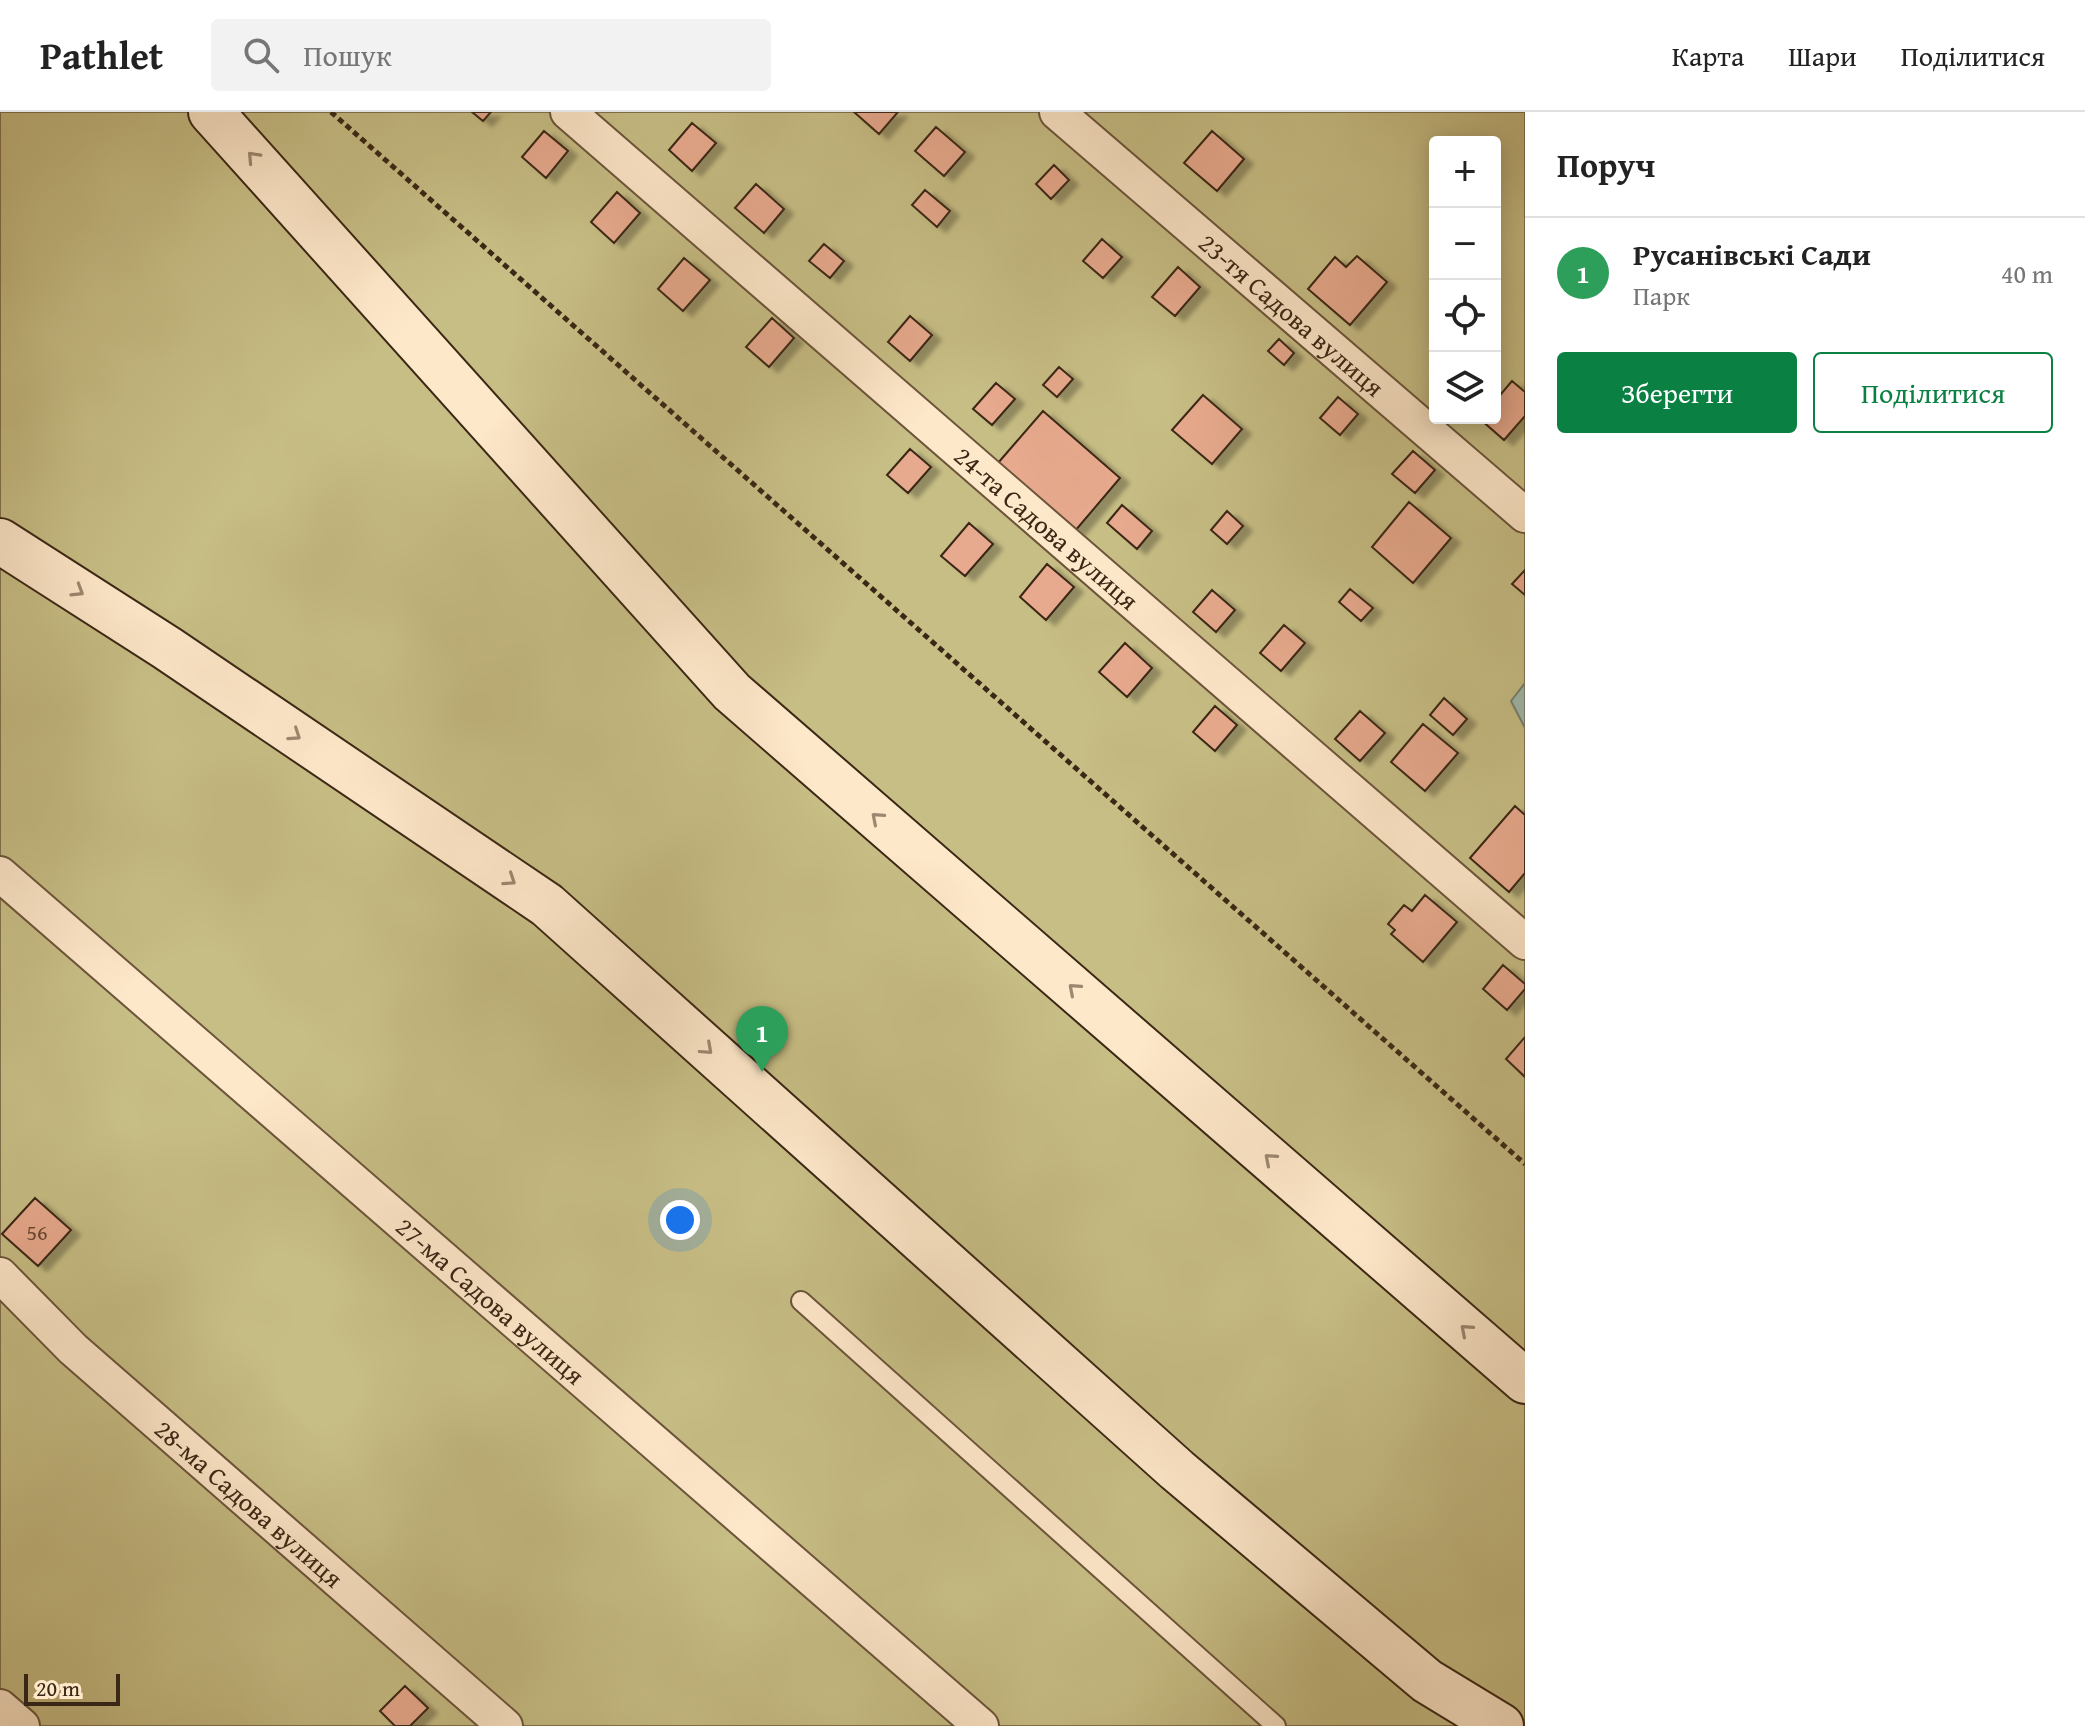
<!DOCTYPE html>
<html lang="uk">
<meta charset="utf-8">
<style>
:root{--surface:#fff;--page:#f2f2f2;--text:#222;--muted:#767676;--line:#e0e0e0;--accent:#0b8043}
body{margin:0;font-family:"Gentium Book Plus",serif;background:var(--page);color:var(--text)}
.controls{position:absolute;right:24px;top:24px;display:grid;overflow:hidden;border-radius:8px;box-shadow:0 4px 20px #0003}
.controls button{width:72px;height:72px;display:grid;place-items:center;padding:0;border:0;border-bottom:2px solid var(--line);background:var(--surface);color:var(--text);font:40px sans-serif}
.scale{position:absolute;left:24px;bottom:20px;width:96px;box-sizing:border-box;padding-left:8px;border:4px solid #3b2715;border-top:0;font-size:22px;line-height:28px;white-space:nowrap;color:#3b2715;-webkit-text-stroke:6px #fee8ca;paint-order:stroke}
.you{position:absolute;left:680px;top:1108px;width:28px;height:28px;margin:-20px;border:6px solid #fff;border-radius:50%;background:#1a73e8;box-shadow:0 0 0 12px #1a73e833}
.badge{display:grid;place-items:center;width:52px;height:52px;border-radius:50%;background:var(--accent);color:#fff;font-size:26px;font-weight:700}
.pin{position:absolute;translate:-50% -66px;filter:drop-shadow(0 2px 4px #0008)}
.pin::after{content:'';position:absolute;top:42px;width:28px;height:24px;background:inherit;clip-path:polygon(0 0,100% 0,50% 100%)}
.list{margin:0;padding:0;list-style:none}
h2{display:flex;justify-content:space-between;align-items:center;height:104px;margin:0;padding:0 32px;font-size:34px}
h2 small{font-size:26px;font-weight:400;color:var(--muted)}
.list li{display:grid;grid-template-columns:52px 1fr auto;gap:24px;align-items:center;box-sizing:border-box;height:112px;padding:0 32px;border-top:2px solid var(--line)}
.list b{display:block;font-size:30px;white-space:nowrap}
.list p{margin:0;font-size:26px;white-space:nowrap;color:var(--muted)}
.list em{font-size:26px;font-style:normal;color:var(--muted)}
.actions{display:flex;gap:16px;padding:24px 32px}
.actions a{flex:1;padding:18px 0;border:2px solid var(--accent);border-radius:8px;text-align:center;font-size:28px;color:var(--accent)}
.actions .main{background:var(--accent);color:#fff}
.icon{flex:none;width:44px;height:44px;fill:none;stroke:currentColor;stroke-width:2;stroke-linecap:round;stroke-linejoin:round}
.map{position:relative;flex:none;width:1525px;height:1614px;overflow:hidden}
header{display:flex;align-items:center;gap:48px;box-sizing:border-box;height:112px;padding:0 40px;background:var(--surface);border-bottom:2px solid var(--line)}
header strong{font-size:38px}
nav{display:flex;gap:44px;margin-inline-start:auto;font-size:28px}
.search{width:560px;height:72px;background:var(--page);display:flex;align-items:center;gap:20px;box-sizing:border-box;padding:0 28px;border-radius:8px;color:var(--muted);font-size:30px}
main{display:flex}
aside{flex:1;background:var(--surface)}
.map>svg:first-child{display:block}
</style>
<header>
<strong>Pathlet</strong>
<div class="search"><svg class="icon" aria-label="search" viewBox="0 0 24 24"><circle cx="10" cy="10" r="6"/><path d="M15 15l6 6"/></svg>Пошук</div>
<nav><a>Карта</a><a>Шари</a><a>Поділитися</a></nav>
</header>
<main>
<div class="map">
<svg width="1525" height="1614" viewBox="0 0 1525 1614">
<defs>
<filter id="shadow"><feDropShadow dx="9" dy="5" stdDeviation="2" flood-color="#0004"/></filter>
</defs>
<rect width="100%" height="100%" fill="#fddcae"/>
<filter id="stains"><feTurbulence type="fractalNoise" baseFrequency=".0025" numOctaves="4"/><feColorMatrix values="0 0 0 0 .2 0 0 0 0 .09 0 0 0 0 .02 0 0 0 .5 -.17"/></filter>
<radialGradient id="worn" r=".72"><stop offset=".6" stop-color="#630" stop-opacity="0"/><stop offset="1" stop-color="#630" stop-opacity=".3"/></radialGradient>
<path fill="#c7be85" stroke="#81724d" stroke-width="2" fill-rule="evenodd" d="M0,0H1525V1614H0ZM1435,30H1495V306H1435Z"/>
<path fill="#9fbbad" stroke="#778070" stroke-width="2" d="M1525,571V616L1511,589Z"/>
<path fill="#e8aa8e" stroke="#3b2715" stroke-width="2" filter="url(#shadow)" d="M472,0H491L483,9Z
M854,0H898L879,22Z
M692,11L716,31L692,59L669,38Z
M936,15L965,40L944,64L915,39Z
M544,19L568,39L546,66L522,45Z
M1212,19L1244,47L1217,79L1184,51Z
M1054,53L1069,68L1051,87L1036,72Z
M756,72L784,97L764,121L735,96Z
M925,78L950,99L937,115L912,93Z
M617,80L640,101L614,131L591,110Z
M1102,127L1122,145L1103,166L1083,149Z
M824,132L844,149L830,166L809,149Z
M1357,144L1387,170L1350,213L1308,177L1335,145L1346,155Z
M684,146L710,168L683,199L658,177Z
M1178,155L1200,175L1175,204L1152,185Z
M910,204L932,223L910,249L888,230Z
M772,206L794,226L769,255L746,235Z
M1279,227L1294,241L1284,253L1268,239Z
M1059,255L1073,267L1057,285L1043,273Z
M1512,269L1525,280V304L1504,328L1480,307L1495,306V289Z
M996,271L1015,287L992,313L973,297Z
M1203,283L1242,317L1212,352L1172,318Z
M1338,285L1358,302L1340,323L1320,306Z
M1043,299L1120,366L1075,419L998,351Z
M910,337L931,355L908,381L887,363Z
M1413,339L1435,358L1415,381L1392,362Z
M1409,390L1451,426L1413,471L1372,435Z
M1122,393L1152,419L1137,437L1107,411Z
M1227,399L1243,414L1227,432L1211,418Z
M969,411L993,432L965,464L941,444Z
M1047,452L1074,475L1046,508L1020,485Z
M1525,458V483L1512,472Z
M1350,477L1373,496L1361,509L1339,490Z
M1212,478L1235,498L1216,520L1193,500Z
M1284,513L1305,531L1281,559L1260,541Z
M1125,531L1152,556L1127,585L1099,560Z
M1444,586L1467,607L1453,623L1430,603Z
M1215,594L1237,613L1215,639L1193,620Z
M1360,599L1385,621L1360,649L1335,627Z
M1423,612L1458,641L1425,679L1391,650Z
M1515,694L1525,703V761L1509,780L1470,746Z
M1425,783L1457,810L1423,850L1391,822L1395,818L1388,812L1404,793L1412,799Z
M1503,853L1525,872V877L1507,898L1483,877Z
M1525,925V965L1506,947Z
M35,1086L71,1118L38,1154L2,1122Z
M405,1574L428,1596L410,1614H395L380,1599Z"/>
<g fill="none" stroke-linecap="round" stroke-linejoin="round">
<g stroke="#6c543b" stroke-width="22">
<path id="lane" d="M801,1189L1276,1614"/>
</g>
<g stroke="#6c543b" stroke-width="38">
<g id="street">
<path id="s1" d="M568,0L1525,830"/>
<path id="s2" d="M1057,0L1525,403"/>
<path id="s3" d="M0,762L981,1614"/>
<path id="s4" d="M0,1163L73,1237L505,1614"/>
<path d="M0,1595L22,1614"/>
</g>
</g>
<g stroke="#3b2715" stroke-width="48">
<path id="secondary" d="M211,0L732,580L1525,1269
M0,429L167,536L547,793L1177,1358L1427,1569L1501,1614"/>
</g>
<path stroke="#3b2715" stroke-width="5" stroke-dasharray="6 4" stroke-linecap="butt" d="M331,0L1525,1052"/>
<use href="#lane" stroke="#fee8ca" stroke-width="18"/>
<use href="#street" stroke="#fee8ca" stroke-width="34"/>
<use href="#secondary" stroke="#fee8ca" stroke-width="44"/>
</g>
<defs><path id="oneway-chevron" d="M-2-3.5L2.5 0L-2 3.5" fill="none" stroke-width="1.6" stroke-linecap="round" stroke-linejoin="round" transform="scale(2)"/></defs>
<g stroke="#9c8870">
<use href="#oneway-chevron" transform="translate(253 45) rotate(-133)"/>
<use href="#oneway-chevron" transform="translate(78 479) rotate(32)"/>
<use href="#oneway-chevron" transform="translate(295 623) rotate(34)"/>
<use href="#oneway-chevron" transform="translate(877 706) rotate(-139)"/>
<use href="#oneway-chevron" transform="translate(510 768) rotate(34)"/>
<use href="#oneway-chevron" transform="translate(1074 877) rotate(-139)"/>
<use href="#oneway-chevron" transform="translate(707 937) rotate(42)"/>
<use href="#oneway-chevron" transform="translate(1270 1047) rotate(-139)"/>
<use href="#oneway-chevron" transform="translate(1466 1218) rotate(-139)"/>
</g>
<g text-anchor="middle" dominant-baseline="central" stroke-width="8" stroke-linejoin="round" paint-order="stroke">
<g font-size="22" fill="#664833">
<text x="37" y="1120">56</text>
</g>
<g font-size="26" fill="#3b2715" stroke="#fee8ca">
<text stroke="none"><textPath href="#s2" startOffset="310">23-тя Садова вулиця</textPath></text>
<text stroke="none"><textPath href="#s1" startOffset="634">24-та Садова вулиця</textPath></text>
<text stroke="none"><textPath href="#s3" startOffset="650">27-ма Садова вулиця</textPath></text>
<text stroke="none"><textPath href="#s4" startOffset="338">28-ма Садова вулиця</textPath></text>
</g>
</g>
<rect width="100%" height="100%" filter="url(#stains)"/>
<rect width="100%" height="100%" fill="url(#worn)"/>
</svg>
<div class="controls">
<button>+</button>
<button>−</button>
<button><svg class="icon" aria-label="locate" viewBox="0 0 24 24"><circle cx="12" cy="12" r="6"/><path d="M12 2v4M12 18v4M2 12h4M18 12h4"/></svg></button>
<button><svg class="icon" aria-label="layers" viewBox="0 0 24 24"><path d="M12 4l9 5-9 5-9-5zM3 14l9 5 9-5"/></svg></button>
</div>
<div class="scale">20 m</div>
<div class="you"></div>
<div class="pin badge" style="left:762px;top:960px;background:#2e9e5b">1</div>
</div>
<aside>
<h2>Поруч<small></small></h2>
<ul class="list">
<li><span class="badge" style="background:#2e9e5b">1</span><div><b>Русанівські Сади</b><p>Парк</p></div><em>40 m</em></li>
</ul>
<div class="actions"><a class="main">Зберегти</a><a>Поділитися</a></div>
</aside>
</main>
